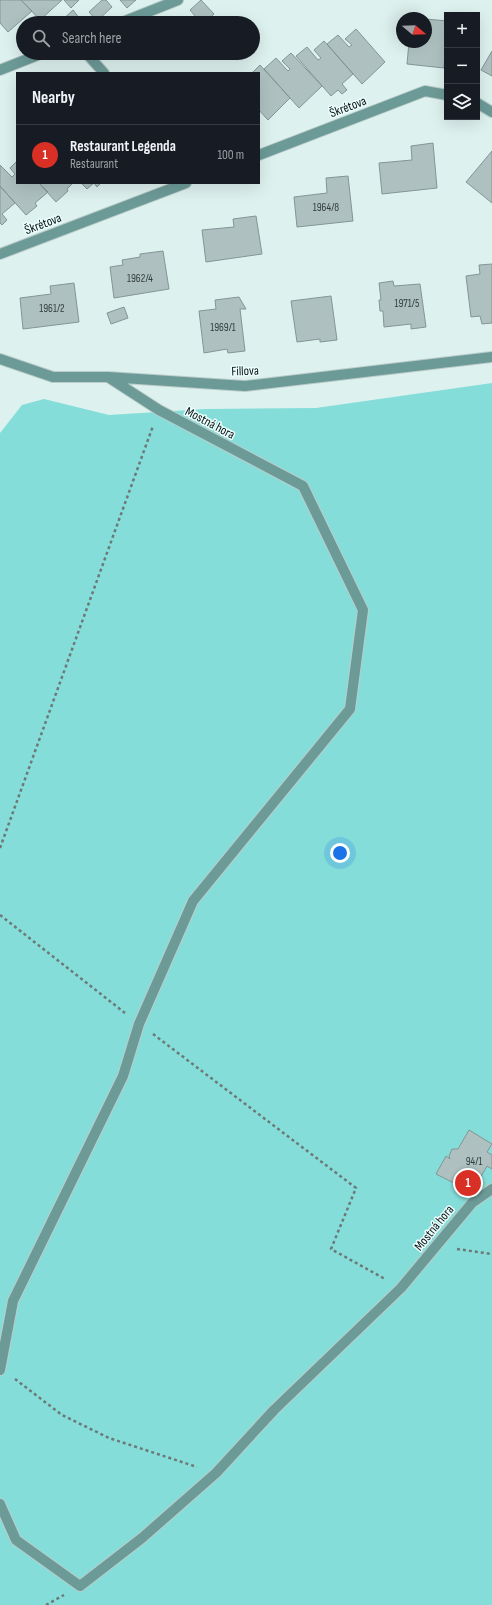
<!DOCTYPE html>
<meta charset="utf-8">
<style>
:root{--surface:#171b24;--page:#242831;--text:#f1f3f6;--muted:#9ea1a6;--line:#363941;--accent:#d93025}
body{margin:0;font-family:"Sofia Sans Condensed",sans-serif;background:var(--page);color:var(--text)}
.controls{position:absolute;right:12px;top:12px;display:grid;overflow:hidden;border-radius:0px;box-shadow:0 4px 16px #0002}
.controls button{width:36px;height:36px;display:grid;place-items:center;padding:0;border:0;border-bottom:1px solid var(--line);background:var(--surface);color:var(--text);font:20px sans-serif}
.compass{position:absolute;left:396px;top:12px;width:36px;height:36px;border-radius:50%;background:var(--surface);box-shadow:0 4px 16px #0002;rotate:109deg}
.you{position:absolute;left:340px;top:853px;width:14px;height:14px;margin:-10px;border:3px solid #fff;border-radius:50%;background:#1a73e8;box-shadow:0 0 0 6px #1a73e833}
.badge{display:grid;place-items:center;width:26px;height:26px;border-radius:50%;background:var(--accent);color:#fff;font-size:13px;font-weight:700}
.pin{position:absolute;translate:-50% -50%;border:2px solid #fff;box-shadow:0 1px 4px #0006}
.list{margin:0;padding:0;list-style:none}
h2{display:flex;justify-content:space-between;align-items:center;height:52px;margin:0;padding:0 16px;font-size:17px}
h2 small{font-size:13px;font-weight:400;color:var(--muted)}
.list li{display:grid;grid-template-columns:26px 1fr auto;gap:12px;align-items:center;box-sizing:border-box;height:60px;padding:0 16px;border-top:1px solid var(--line)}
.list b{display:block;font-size:15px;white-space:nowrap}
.list p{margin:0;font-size:13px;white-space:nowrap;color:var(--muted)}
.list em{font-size:13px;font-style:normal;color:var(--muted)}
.icon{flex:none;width:22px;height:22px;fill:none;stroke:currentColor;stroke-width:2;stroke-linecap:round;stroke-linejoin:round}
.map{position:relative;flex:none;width:492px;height:1605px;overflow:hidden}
.search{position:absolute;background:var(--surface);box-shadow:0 4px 16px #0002;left:16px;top:16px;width:244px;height:44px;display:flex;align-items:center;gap:10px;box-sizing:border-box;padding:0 14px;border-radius:22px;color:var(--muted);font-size:15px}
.panel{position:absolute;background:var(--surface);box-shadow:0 4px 16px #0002;left:16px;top:72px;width:244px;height:112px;border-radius:0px}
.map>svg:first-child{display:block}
</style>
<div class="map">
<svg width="492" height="1605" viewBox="0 0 492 1605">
<rect width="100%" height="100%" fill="#ddf1ef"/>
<path fill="#85ddd9" d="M492,383V1605H0V433L22,405L44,399L109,415L206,409L316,408Z"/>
<path fill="#aec1c0" stroke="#839695" d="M0,0H21L32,11L8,32L0,23Z
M21,0H62L40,20Z
M64,0H79L71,8Z
M102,0H106L112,7L97,21L89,12Z
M120,0H136L127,8Z
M201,0L214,14L204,23H201L190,10Z
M73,10L80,19L75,23H59Z
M426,19L447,21L444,68L407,64L409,42H426Z
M356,29L385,62L362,84L327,44L338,35L349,47L352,45L345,39Z
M324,41L353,74L342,84L347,90L342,94L338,90L331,96L296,56L307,47L318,60L321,58L314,50Z
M492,51V76L481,70Z
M291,53L322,86L299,108L264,69L276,58L288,71L290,69L282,61Z
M260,65L290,98L268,120L259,110V73H252Z
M433,143L437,188L382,194L379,163L412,160L411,146Z
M492,151V203L466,182Z
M17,161V183H39L48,192L35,203L37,206L26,215L0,186V165L12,177L15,174L10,168Z
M348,176L353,221L297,227L294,197L327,193L326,178Z
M39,183H73L67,189L68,191L56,202Z
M81,183H101L97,187L94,183L87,189Z
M0,186L15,203L2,214L7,220L2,225L0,223Z
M256,216L262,254L206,262L202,230L234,227L233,219Z
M163,251L169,289L114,298L110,267L123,265L122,260L140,257V254Z
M492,264V323L482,324L480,316L471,317L466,276L480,274L479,265Z
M393,281L394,286L420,284L426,327L411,329V324L384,327L383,311H380L379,300H381L379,283Z
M74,283L79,322L23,329L20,298L51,294L50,286Z
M331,296L337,340L320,342V339L297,342L291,301Z
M239,297L246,309H240L245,351L228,353L227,349L204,353L199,311L216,309L215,300Z
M124,307L128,318L111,324L107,313Z
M469,1130L492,1144L487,1152L492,1155V1169L487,1166L472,1192L436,1174L446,1156L450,1159L449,1156L452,1149H458Z"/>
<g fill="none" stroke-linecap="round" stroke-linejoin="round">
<g stroke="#bbcdcb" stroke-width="12">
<path id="street" d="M120,23L178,0
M86,53L104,73
M0,70L43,53
M477,103L492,112
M259,155L425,91L447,95
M0,254L186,183
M0,359L53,377H108L245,386L492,357
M0,1370L13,1301L123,1076L139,1024L193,901L350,709L363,610L303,486L159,410L108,377
M0,1504L16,1540L80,1586L142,1538L216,1473L274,1410L401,1288L472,1203L492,1189"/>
</g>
<path stroke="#6c7978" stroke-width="2.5" stroke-dasharray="3 3" stroke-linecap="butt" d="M0,848L153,426
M0,915L125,1013
M153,1034L356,1188L331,1249L385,1279
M457,1249L492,1254
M15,1379L62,1415L109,1438L197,1467
M46,1605L64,1595"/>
<use href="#street" stroke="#6c9a97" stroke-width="10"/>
</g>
<g text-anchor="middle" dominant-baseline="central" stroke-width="3" stroke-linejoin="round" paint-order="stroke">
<g font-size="11" fill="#333d3d">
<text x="326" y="207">1964/8</text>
<text x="140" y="278">1962/4</text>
<text x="407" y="303">1971/5</text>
<text x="52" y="308">1961/2</text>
<text x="223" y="327">1969/1</text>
<text x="474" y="1161">94/1</text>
</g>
<g font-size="13" fill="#0a1111" stroke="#eafefd">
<text transform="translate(348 107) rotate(-21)">Škrétova</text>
<text transform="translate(43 224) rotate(-21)">Škrétova</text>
<text transform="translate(245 371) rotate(-2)">Fillova</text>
<text transform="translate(210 423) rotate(28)">Mostná hora</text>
<text transform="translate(434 1228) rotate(-51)">Mostná hora</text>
</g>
</g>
</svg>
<div class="controls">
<button>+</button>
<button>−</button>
<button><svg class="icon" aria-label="layers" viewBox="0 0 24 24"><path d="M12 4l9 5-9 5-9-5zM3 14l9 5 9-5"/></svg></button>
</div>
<svg class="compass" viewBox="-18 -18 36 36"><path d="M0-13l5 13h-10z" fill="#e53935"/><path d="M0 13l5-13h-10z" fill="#9ea1a6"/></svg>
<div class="you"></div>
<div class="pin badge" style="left:468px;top:1183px">1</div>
<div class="search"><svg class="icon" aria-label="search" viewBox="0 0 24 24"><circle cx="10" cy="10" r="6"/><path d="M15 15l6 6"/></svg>Search here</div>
<section class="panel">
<h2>Nearby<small></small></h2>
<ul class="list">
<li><span class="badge">1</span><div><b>Restaurant Legenda</b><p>Restaurant</p></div><em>100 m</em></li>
</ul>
</section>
</div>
